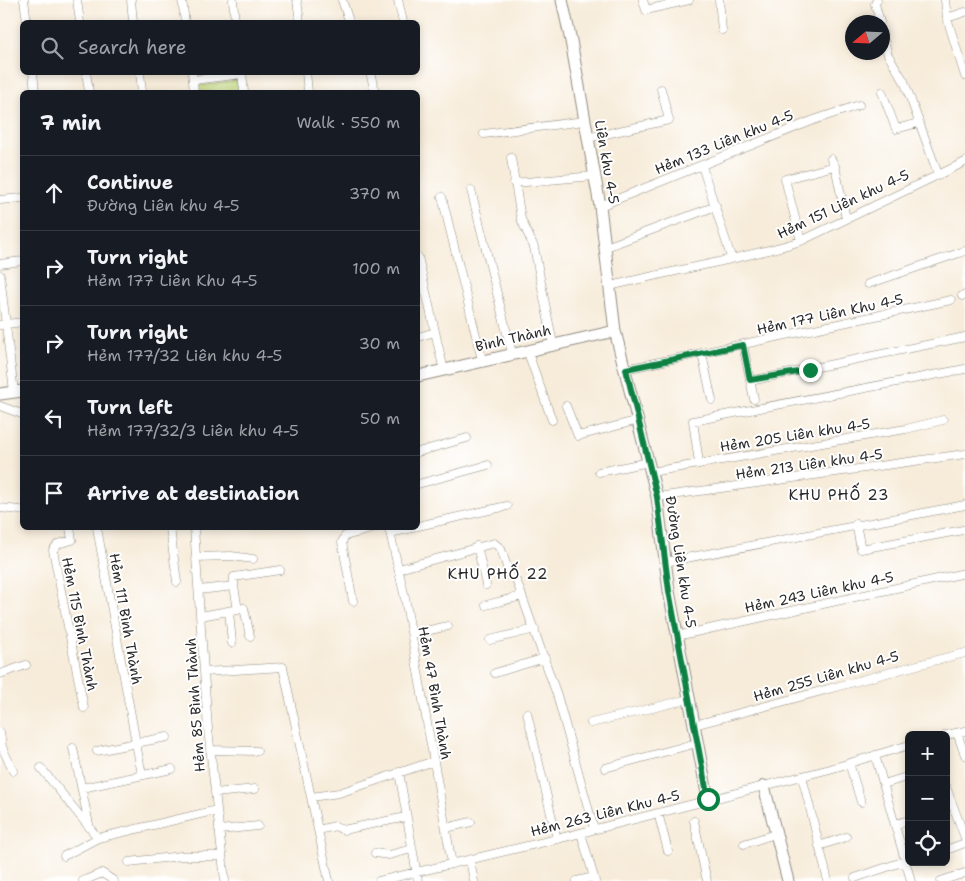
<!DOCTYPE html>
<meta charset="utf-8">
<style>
:root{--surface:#171b24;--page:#20242c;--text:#f1f3f6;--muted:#9ea1a6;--line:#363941}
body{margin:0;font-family:"Shantell Sans",sans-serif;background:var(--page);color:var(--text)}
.controls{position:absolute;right:15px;bottom:15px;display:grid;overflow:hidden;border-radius:8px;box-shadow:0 2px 8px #0003}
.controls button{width:45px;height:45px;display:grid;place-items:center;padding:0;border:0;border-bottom:1px solid var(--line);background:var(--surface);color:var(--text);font:25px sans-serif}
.compass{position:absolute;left:845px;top:15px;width:45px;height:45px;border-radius:50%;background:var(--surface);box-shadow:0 2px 8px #0003;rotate:251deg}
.stop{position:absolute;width:15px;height:15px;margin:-11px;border:4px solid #0b8043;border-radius:50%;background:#fff}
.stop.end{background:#0b8043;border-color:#fff;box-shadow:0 1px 5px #0008}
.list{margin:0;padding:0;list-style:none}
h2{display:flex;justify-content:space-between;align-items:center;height:65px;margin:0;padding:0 20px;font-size:21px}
h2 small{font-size:16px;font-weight:400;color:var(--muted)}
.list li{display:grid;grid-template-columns:32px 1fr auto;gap:15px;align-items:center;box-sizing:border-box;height:75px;padding:0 20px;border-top:1px solid var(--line)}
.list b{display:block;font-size:19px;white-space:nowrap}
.list p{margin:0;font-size:16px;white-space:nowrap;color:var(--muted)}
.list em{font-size:16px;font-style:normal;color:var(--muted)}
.icon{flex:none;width:28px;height:28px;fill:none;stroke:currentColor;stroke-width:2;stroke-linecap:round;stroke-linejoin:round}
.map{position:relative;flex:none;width:965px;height:881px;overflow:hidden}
.search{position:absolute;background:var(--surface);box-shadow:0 2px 8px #0003;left:20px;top:20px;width:400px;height:55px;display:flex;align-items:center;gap:12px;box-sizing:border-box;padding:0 18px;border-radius:8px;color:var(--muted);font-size:19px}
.panel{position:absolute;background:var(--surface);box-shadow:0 2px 8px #0003;left:20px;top:90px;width:400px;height:440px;border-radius:8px}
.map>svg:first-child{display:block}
</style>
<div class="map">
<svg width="965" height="881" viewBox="0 0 965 881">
<rect width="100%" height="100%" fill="#fff"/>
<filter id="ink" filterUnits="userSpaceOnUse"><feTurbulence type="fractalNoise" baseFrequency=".02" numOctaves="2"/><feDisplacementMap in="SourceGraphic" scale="10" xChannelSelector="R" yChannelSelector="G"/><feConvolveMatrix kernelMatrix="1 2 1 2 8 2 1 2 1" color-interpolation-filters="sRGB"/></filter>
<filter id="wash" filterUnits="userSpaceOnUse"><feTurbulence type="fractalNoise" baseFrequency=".0096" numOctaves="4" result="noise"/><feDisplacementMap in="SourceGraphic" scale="20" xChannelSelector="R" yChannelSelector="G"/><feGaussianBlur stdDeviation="1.12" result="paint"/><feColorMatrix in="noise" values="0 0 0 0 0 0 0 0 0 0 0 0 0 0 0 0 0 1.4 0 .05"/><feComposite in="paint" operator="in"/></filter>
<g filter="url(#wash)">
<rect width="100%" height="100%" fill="#f7ecda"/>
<path fill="#bed376" stroke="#747f50" d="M238,80L239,92H198L197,86Z"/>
</g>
<g filter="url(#ink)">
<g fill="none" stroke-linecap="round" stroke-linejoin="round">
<g stroke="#918c82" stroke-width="9">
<path id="street" d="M24,0L27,22
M77,0L80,22
M131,0L133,22
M182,0L185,22
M233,0L235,22
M297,0L300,22
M342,0L348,18
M398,0L403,22
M643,0L646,10L689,0
M719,0L722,30
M877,0L875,4L880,22
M945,0L947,18L965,76
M947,18L965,12
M882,33L888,55L904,81L938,174
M33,72L35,92
M86,72L89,92
M140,72L142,92
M192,72L194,92
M242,72L244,92
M306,72L308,92
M370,72L375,92
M193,80L242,74
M882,92L896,129L918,123
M484,134L584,121
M587,138L669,120L661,89
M511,158L521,219L534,247L553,344
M831,159L835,166L846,219
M702,166L731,257
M514,183L594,176
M471,190L512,353
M442,197L482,360
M0,200L22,198
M600,206L814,120L859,105
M801,241L785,179L835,166
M606,247L716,206
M418,257L444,371
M0,264L22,261
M0,275L14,392
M868,284L965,251
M611,286C673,270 740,260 801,241L965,162
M962,296L965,295
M0,325L22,322
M418,337L435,332
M743,345L754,399
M527,350L552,420
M702,354L712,400
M626,369L951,300
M750,381L965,337
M0,406L22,414
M566,406L578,436L639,420
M418,452L467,438
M699,463L693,421L965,369
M599,472L649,462
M651,472L906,429L943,420
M418,484L488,465
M657,497L965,454
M0,508L20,510
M856,524L861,549L963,530
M418,526L507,506
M70,528L72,540L58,544L53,550L84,708
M97,528L136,743L167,737
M170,528L177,582
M194,528L208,729L225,881
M389,528L405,598L452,864
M390,533L412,528
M477,546L486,585
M196,557L231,556L253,559
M665,562L965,505
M399,569L494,543L501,549L510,576
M517,582L557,695L594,829
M234,586L238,610
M199,590L234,586V577L280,570
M353,601L342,542L345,536L375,528
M486,605L522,596
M229,611L232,643
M201,616L244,608L250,636
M412,634L448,626
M677,636L965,573
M490,640L535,629
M205,672L283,667L329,881
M495,673L545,658
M0,674L26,665
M527,713L557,839
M591,723L689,699
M694,725C785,702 874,675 965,653
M0,732L2,747L13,771
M957,733L965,755
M946,735L965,731
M73,748L89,824
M210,750L257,751
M97,751L136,743L142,775
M875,755L911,881
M849,763L861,802
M41,768L98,838L217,810
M605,768L697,743
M399,772L418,881
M802,776L828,881
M884,784L909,776
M946,787L965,838
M82,788L172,769
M215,793L255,789
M311,797L339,793L434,761
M658,813L668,851
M694,821L707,881
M895,824L909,820
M446,828L471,822
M219,830L258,826
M318,830L335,826L343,830L406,817
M581,833L595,881
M744,844L775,834
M819,846L846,837
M946,850L965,843
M375,853L389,855L412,849
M64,856L98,838
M470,860L474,881
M129,862L181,856H222
M855,878L905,861
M83,881L102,873L114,881
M379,881L557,839L830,769L909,745
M577,881L594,877
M941,881L965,873"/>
</g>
<g stroke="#918c82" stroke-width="13">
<path id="secondary" d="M562,0L571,41L600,206L615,331L657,497L669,591L708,799
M418,376L615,331
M0,394L22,391
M764,786L788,881"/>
</g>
<use href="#street" stroke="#fff" stroke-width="8"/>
<use href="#secondary" stroke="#fff" stroke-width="11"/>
</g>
</g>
<g fill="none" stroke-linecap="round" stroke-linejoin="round" filter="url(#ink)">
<path stroke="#0b8043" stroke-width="6" d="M708,799L669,591L657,497L626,369L743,345L750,380L810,370"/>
</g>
<g text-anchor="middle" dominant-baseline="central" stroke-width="4" stroke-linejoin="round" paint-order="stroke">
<g font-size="14" fill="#2b2b2b" stroke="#fff">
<text transform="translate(724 142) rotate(-22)">Hẻm 133 Liên khu 4-5</text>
<text transform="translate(607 162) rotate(80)">Liên khu 4-5</text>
<text transform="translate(843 204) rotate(-25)">Hẻm 151 Liên khu 4-5</text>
<text transform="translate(830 314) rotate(-12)">Hẻm 177 Liên Khu 4-5</text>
<text transform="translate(513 338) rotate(-13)">Bình Thành</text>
<text transform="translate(795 435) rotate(-9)">Hẻm 205 Liên khu 4-5</text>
<text transform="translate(809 464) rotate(-8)">Hẻm 213 Liên khu 4-5</text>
<text transform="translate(681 562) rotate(81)">Đường Liên khu 4-5</text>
<text transform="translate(819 592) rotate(-12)">Hẻm 243 Liên khu 4-5</text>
<text transform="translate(126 619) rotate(80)">Hẻm 111 Bình Thành</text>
<text transform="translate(80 624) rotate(79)">Hẻm 115 Bình Thành</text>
<text transform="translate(826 676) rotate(-16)">Hẻm 255 Liên khu 4-5</text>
<text transform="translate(435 693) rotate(80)">Hẻm 47 Bình Thành</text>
<text transform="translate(195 705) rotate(-94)">Hẻm 85 Bình Thành</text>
<text transform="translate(605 813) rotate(-14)">Hẻm 263 Liên Khu 4-5</text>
</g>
<g font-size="15" letter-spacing="1" fill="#2b2b2b" stroke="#fff">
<text x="839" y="495">KHU PHỐ 23</text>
<text x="498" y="574">KHU PHỐ 22</text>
</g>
</g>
</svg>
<div class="controls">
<button>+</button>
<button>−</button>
<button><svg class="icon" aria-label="locate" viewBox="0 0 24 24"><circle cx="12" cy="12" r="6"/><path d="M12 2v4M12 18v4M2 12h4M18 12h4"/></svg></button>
</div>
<svg class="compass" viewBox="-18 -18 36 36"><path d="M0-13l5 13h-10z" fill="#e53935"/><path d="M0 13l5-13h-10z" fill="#9ea1a6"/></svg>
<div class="stop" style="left:708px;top:799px"></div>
<div class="stop end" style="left:810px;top:370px"></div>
<div class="search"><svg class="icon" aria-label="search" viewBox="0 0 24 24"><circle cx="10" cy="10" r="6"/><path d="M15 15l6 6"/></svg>Search here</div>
<section class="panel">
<h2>7 min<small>Walk · 550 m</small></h2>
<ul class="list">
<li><svg class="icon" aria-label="ahead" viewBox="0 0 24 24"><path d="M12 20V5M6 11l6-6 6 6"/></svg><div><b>Continue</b><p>Đường Liên khu 4-5</p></div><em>370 m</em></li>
<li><svg class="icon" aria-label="right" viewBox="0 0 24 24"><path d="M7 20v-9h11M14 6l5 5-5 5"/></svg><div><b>Turn right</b><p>Hẻm 177 Liên Khu 4-5</p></div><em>100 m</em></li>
<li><svg class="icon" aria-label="right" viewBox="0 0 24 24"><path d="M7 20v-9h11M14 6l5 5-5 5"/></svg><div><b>Turn right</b><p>Hẻm 177/32 Liên khu 4-5</p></div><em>30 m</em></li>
<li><svg class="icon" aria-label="left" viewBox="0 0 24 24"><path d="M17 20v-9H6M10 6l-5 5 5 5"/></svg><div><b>Turn left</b><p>Hẻm 177/32/3 Liên khu 4-5</p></div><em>50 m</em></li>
<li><svg class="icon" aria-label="arrive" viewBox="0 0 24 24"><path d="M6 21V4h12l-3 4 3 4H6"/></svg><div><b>Arrive at destination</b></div></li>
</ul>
</section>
</div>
